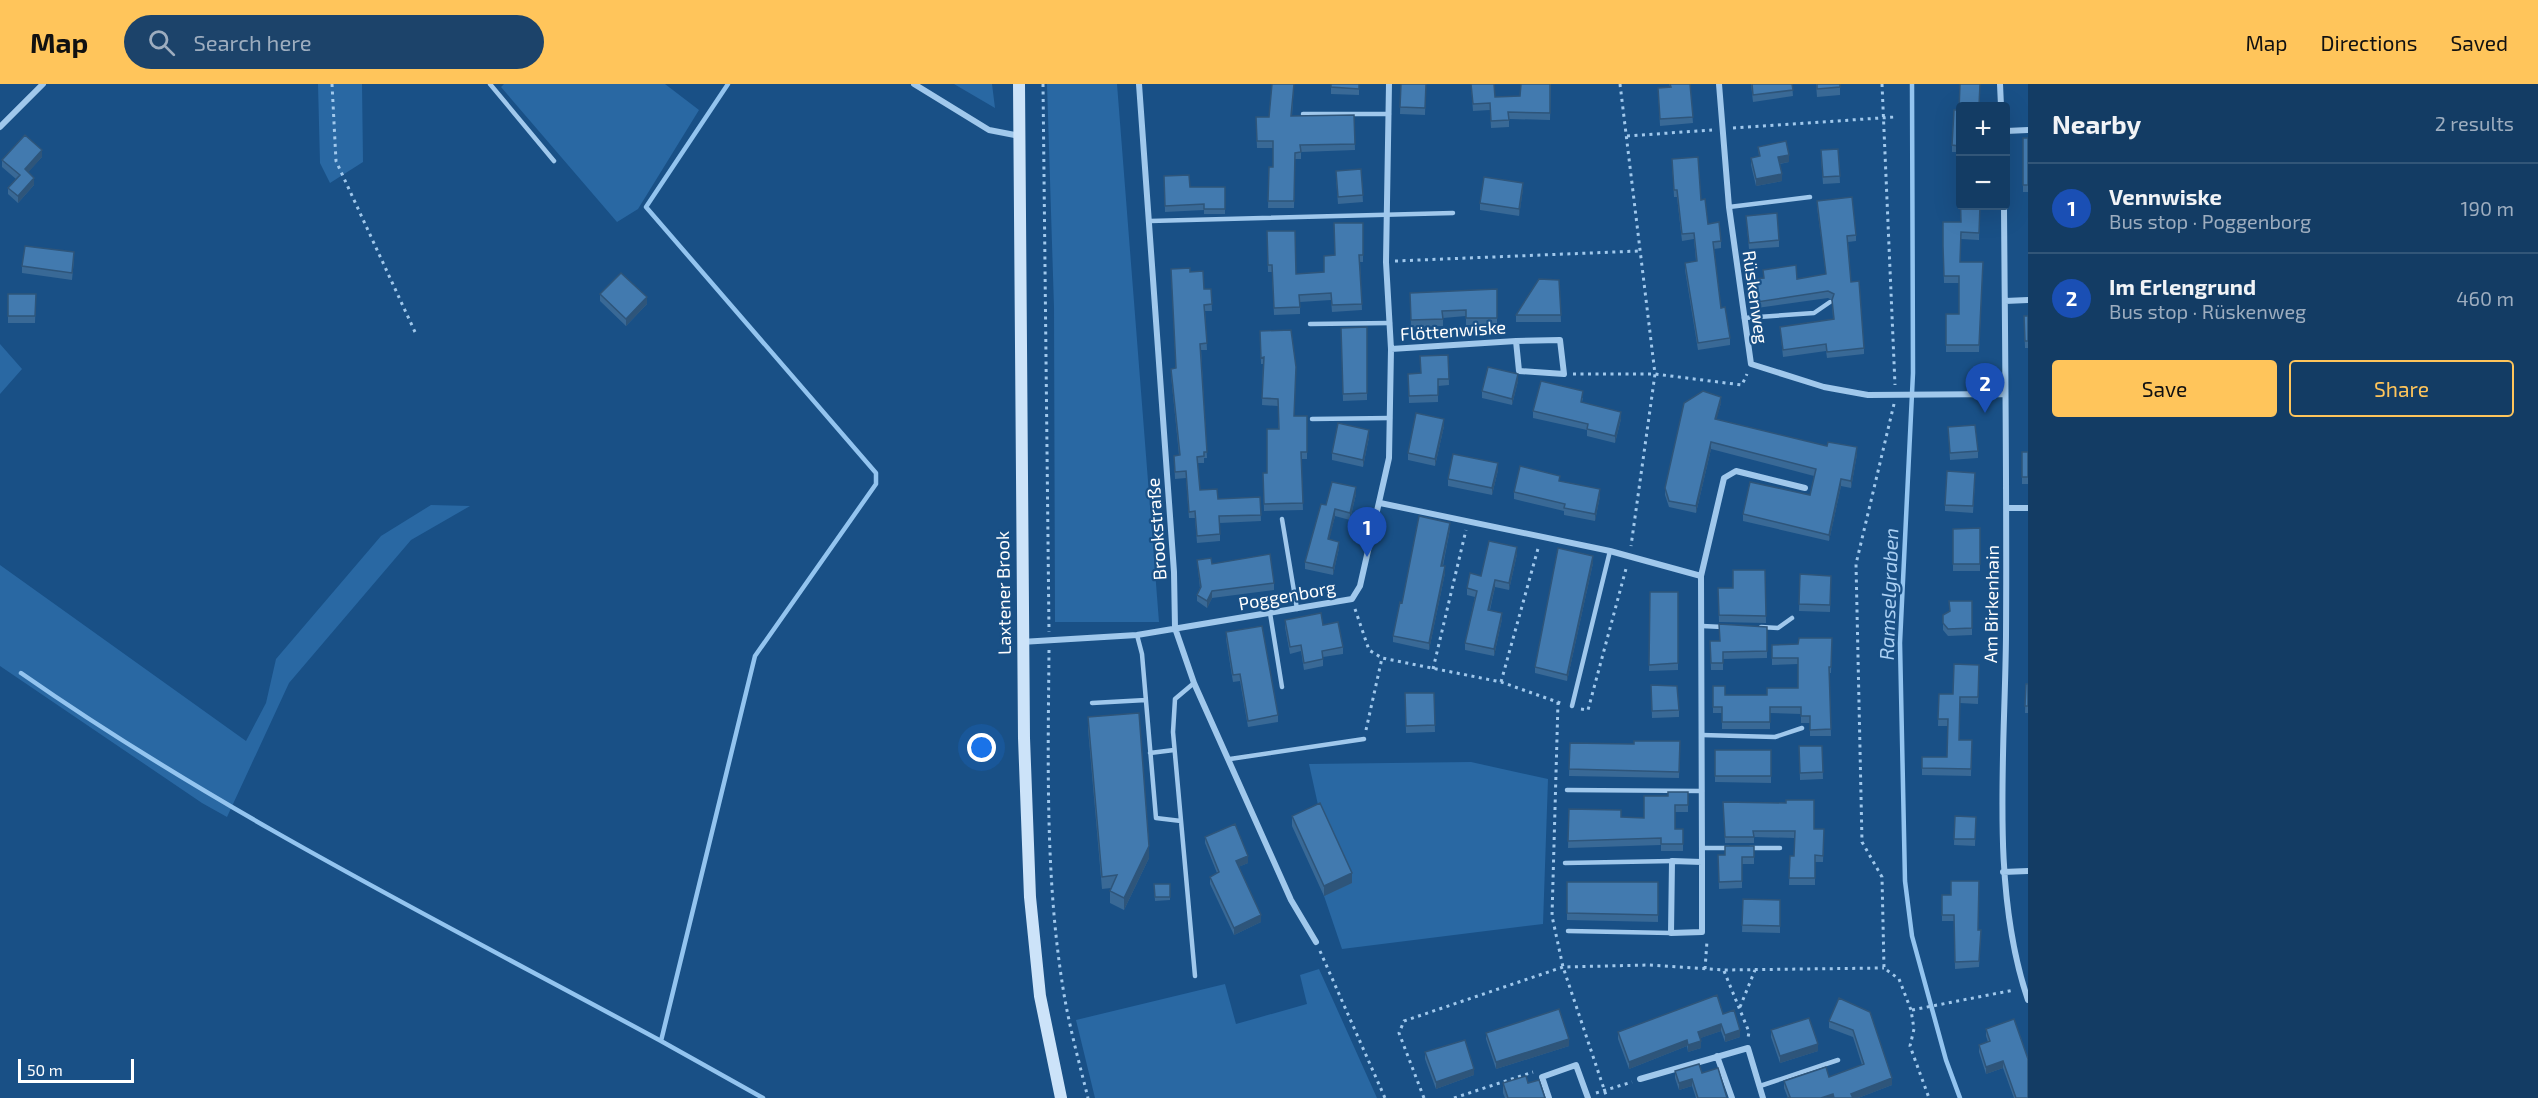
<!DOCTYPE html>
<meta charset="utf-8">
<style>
:root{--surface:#133c64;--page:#1c436a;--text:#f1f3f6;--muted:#9dadbf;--line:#325678;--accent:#ffc55b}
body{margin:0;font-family:"Exo 2",sans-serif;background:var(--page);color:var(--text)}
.controls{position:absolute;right:18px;top:18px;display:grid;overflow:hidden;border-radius:6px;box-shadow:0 6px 24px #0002}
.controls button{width:54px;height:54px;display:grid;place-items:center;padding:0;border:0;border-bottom:2px solid var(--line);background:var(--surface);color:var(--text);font:30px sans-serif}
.scale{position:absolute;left:18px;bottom:15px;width:116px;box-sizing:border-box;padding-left:6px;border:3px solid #fff;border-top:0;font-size:16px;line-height:21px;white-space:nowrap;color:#fff;-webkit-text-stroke:4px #195086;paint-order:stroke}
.you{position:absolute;left:982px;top:664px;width:21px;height:21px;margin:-15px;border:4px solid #fff;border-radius:50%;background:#1a73e8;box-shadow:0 0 0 9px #1a73e833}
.badge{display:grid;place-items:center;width:39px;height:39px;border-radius:50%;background:var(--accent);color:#fff;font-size:20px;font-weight:700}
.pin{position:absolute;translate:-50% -50px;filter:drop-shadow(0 2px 3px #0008)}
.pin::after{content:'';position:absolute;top:32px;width:21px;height:18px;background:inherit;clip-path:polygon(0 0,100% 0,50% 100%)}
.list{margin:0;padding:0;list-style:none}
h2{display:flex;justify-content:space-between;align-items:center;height:78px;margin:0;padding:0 24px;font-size:26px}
h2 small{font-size:20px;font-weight:400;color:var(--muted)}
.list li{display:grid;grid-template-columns:39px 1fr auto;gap:18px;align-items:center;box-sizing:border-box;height:90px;padding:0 24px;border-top:2px solid var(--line)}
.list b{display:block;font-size:22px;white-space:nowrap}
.list p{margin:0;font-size:20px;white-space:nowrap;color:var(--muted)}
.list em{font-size:20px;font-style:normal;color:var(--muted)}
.actions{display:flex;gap:12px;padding:18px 24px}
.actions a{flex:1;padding:14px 0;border:2px solid var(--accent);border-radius:6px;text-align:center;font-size:21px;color:var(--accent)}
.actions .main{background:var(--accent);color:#111}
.icon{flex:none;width:33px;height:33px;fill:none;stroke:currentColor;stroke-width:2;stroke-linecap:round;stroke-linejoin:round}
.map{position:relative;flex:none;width:2028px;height:1014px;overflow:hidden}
header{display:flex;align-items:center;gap:36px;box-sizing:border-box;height:84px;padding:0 30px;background:var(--accent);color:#111}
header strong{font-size:28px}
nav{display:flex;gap:33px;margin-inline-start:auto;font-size:21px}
.search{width:420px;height:54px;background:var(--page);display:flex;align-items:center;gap:15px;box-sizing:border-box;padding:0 21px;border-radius:33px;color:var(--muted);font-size:22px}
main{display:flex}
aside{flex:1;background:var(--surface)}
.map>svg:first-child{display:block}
</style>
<header>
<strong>Map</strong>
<div class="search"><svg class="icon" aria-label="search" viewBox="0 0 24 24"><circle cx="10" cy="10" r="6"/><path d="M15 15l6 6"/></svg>Search here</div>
<nav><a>Map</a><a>Directions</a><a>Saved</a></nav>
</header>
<main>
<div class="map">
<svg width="2028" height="1014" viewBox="0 0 2028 1014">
<rect width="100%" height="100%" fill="#195086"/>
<path fill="#2968a3" d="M318,0H362L363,78L330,99L320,79Z
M504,0H665L699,26L638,125L617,138L501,3Z
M954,0H992L995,24Z
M1047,0H1117L1159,538H1055L1054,223Z
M0,260L22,285L0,310Z
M431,421L470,422L411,456L289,599L227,733L202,719L0,582V481L246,657L266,619L276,575L381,452Z
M1471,678L1548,695L1543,840L1342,865L1324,812L1351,799L1320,730L1309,680Z
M1319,885L1377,1014H1095L1076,936L1225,900L1236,940L1307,920L1300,891Z"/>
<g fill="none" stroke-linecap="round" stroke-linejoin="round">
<path stroke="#93c4ef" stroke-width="4.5" d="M728,0L646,123L876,389V400L755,572L661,957L763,1014
M1912,0L1913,289L1900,559L1905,797L1912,852L1946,976L1960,1014
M21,589C223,730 445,840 661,957"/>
<path stroke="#a0c8ec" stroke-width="3" stroke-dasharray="3 4.5" stroke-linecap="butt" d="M332,0L336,77L415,248
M1043,0L1049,548
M1620,0L1655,290L1631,462
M1882,0L1895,301
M1733,44L1895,33
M1627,52L1712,46
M1395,177L1639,167
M1573,290H1655L1742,301L1747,290
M1894,320L1856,480L1862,758L1882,793L1884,884L1899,895L1911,926L1914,945L1910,962L1929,1014
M1355,525L1369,566L1382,574
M1049,566C1048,682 1045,802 1065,916C1071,949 1080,982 1088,1014
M1433,585L1466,446
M1501,598L1539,461
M1558,618L1552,832L1563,883L1607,1014
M1581,625L1588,626L1627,481
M1366,646L1382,574L1501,598L1563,620
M1320,867L1385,1014
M1705,885L1707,857
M1724,887L1749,948L1748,954
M1740,923L1755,886
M1912,926L2014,906
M1596,1009L1632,998
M1424,1014L1399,949L1404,937L1563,883L1649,881L1724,886L1884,884
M1454,1014L1533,988"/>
<path stroke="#a0c8ec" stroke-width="4.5" d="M490,0L554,77
M1303,30H1389
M1729,123L1810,113
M1150,137L1453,129
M1744,234L1814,229L1830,218
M1310,240L1390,239
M1312,335L1390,334
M1282,435L1297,525
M1270,529L1282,603
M1702,542L1723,543
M1761,543L1778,544L1792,534
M1137,551L1142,570L1156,734L1181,737
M1194,599L1175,615L1173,648L1195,892
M1092,619L1146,616
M1572,622L1610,467
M1702,651L1775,653L1802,644
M1150,669L1174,666
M1230,675L1364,655
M1567,706L1702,707
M1702,764H1729
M1750,764H1780
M1565,779L1672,777
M1568,847L1671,849
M1760,1002L1838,976"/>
<path stroke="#a0c8ec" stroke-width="6" d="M914,0L989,46L1020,52
M1139,0L1174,488L1175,544L1194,599L1291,816L1316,858
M1719,0L1729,123L1751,280L1824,303L1868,311L2005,310
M2000,0L2001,22
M0,43L43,0
M2006,47L2028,46
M2004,122C2005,265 2007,408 2006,552C2005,669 1990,805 2028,916
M2005,217L2028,216
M1391,265L1516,257L1519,287L1564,290L1560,256L1516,257
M1380,419L1610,467L1701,492L1702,778L1672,777L1671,849L1702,848V778
M2007,424H2028
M1701,492L1724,394L1736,387L1805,404
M1021,558L1137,551L1352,515L1360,502L1389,374L1391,265L1386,178L1389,0
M2003,788L2028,787
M1717,972L1732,1014
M1640,995L1748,964L1763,1014
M1549,1014L1542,993L1576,981L1588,1014"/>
<path stroke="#cce3f9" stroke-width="12" d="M1019,0L1024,654L1030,813L1040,912L1061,1014"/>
</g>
<path fill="#396996" d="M1294,0L1292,32L1354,31L1355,66L1301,68V75H1295L1294,124H1268L1269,83H1273V64H1257L1256,40L1269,33Z
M1331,0H1359V11L1331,10Z
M1401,0H1426L1425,31L1400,30Z
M1471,0H1494L1495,13L1520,12L1551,0L1550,36L1509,35V43L1491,44L1490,26L1473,27Z
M1669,0H1690L1693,39L1660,42L1658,4L1670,3Z
M1751,0H1792L1793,12L1753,18Z
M1816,0H1840V11L1817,13Z
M1979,22L1980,122L1979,156L1961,155L1960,178H1983L1979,268H1946V230H1959V199H1944L1943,168L1961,138L1959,68H1952V61L1959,26Z
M2023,54H2028V108H2023Z
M1758,63L1789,78L1780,80L1782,97L1756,102L1751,81V74L1759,72Z
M1838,65L1840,99L1823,100L1821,73Z
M42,73L28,88L34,101L18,119L8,110V104L16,95L2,83V76Z
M1672,75L1701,116L1708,140L1721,157V164L1714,165L1721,224L1730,254V261L1698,266L1685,186V179L1696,177L1694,155L1682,157L1677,113H1674Z
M1361,85L1363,118L1338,120L1336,94Z
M1164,92L1190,103H1225V130H1204V126L1165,128Z
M1523,105L1519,132L1480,126V119Z
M1817,117L1856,151V157L1848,158L1851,198L1864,264V270L1827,274L1826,267L1783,273L1780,243L1833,235L1832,216L1828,214L1757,224L1753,202V195L1763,194V186L1797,195L1826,190L1817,123Z
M1746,132L1779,156V163L1749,165Z
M1363,139V178H1360L1362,226L1332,228L1331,216L1300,218V230L1274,231L1272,188H1268L1267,147L1296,190L1324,188L1334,171Z
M74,175L72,196L22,189V182Z
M1190,188L1204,205H1211L1212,227H1205L1207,266H1201L1207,374H1204V379H1197L1200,406L1218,415L1260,413L1261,437L1220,439V457L1197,459L1195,434H1189L1186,394L1175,395L1174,372L1179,371L1171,291V285L1175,284Z
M1559,196L1561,238H1516V231Z
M1497,205V241H1466V232L1443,234V242L1411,243L1410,209Z
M8,210H36L35,239H8Z
M600,210L647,220L626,242L600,217Z
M2024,232H2028V264H2025Z
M1367,243V316L1343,317L1341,244Z
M1260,247L1294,332H1307V375H1301L1303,426L1264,427L1263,389H1267L1278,345V322L1262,321L1263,280H1261Z
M1448,271L1449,301L1438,302V318L1409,319L1408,290L1420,289Z
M1518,297L1512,321L1482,314V307Z
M1583,314L1582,318L1621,335L1615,359L1587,352V346L1533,334V327Z
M1721,319L1716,335L1857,370L1851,404L1841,402L1829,457L1743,437V430L1810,411L1814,392L1711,365L1696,429L1669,423L1665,411V404Z
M1444,342L1435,382L1408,376V369Z
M1948,343L1978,367V374L1950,376Z
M1369,353L1363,383L1332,376V369Z
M2022,368H2028V400H2022Z
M1498,386L1492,411L1448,402V395Z
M1975,396L1973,429L1945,427V421Z
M1560,398L1600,412L1595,437L1564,431V427L1514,415V408Z
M1356,410L1350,436L1335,432L1329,455L1339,464L1333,491L1305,485V478L1326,421Z
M1980,444V487H1953V445Z
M1450,445L1443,482L1445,489L1429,566L1393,558V552L1402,519Z
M1517,470L1509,506L1495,503L1490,526L1502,535L1494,572L1465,566V559L1475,513L1467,511V504L1481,492Z
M1197,476L1274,499V506L1212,514L1207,524L1197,517V511L1200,504Z
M1593,479L1567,597L1535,589V583Z
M1765,486L1766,539L1719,538L1718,504H1733Z
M1800,490L1831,492L1830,528L1799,527Z
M1650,508H1678V586L1649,587Z
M1972,517V551L1948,552L1943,546V531Z
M1285,536L1323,541L1343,563V570L1323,573V582L1304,586L1301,567L1290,570L1285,543Z
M1767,543V574L1723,575V586H1711L1710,557H1719Z
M1226,548L1278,631V638L1248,643L1240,597L1233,598L1226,555Z
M1832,554L1831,589H1829L1831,652H1810V639H1801V630L1770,629V645H1722V629H1713V602L1725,611H1767L1798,604V580L1772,581V561L1798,560Z
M1979,581L1978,620L1960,619L1959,656H1972L1971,692L1922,691V673H1947L1948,642H1938L1939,610H1953Z
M2026,600H2028V629H2025Z
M1651,601L1679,626V633L1652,634Z
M1405,609H1434L1435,648L1406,649Z
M1088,633L1149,774L1124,826L1110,819V807L1111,804L1102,805L1088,645Z
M1680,657L1679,694L1569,692L1570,659L1634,660Z
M1799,662H1822L1823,695L1800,696Z
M1715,666H1771V699L1715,698Z
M1688,708V728H1675V745H1683V767H1661V761L1568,764L1569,725L1621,733L1644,734L1668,712Z
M1723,718L1814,745H1824L1823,778H1815V801H1789L1790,772H1794V754L1754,753V759H1725Z
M1292,732L1352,799L1324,812L1292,742Z
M1955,732L1976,733L1975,762L1954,761Z
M1205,753L1248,779L1238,783L1261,838L1234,851L1210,800V793L1217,789L1205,759Z
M1754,762V780H1742V804L1719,805L1718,771H1725Z
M1567,798H1658V838L1567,836Z
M1154,800H1170V816L1155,817Z
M1942,811L1978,846H1981L1979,883L1955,885L1954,837H1942Z
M1743,815L1780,816V849L1742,848Z
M1839,914L1892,1001L1858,1014H1787H1788L1784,1004V997L1829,993L1862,981L1853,953L1829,944V937Z
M1723,930L1740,953L1725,958L1721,947L1700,954L1701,964L1688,968L1687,962L1629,985L1618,955V948Z
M1986,945L2028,1014H2014L2003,984L1986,990L1979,968V961L1988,958L1986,952Z
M1771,946L1818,967L1780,979L1771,953Z
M1486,949L1569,962L1496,985L1486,955Z
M1425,968L1474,991L1436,1005L1425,975Z
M1675,987L1702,989L1727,1014H1696L1692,1002L1679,1006L1675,994Z
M1503,999H1528L1545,1014H1505L1503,1009Z"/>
<path fill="#2e557a" d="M42,66V73L25,92V85Z
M1789,71V78L1778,80V73Z
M1782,90V97L1756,102V95Z
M34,94V101L18,119V112Z
M1523,99V105L1519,132V125Z
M647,213V220L626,242V235Z
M1518,290V297L1512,321V315Z
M1721,313V319L1715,342V335Z
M1621,328V335L1615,359V352Z
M1444,335V342L1435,382V375Z
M1369,346V353L1363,383V376Z
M1711,358V365L1696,429V422Z
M1857,363V370L1851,404V397Z
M1498,379V386L1492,411V404Z
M1841,395V402L1829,457V451Z
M1356,403V410L1350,436V429Z
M1600,405V412L1595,437V430Z
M1335,425V432L1328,462V455Z
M1450,439V445L1441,489V482Z
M1339,458V464L1333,491V484Z
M1517,463V470L1509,506V499Z
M1593,472V479L1567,597V591Z
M1445,482V489L1429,566V559Z
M1495,496V503L1488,532V526Z
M1212,507V514L1207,524V517Z
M1502,529V535L1494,572V565Z
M1149,762V774L1124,826V814Z
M1248,772V779L1236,784V777Z
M1352,789V799L1324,812V802Z
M1261,831V838L1234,851V844Z
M1721,940V947L1698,955V948Z
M1740,946V953L1725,958V951Z
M1569,955V962L1496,985V978Z
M1687,956V962L1629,985V978Z
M1701,957V964L1688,968V961Z
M1818,960V967L1780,979V972Z
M2003,977V984L1986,990V983Z
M1474,985V991L1436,1005V998Z
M1892,994V1001L1858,1014H1851V1010Z
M1692,995V1002L1679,1006V999Z
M1833,1010V1014H1821Z"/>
<path fill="#427aaf" stroke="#2e557a" stroke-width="1.5" d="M1272,0H1294L1291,32L1354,31L1355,60L1300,61L1301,68L1295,69L1294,117H1268L1269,83H1273V57H1257L1256,33H1269Z
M1331,0H1359V5L1331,3Z
M1401,0H1426L1425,24L1400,23Z
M1471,0H1494L1495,13L1520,12L1521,0H1550V29L1508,28L1509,36L1491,37L1490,19L1473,20Z
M1670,0H1690L1693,33L1660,35L1658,4L1671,3Z
M1752,0H1792L1793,6L1753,11Z
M1817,0H1840V3L1817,5Z
M1960,0H1980L1979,22H1960V122H1980L1979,149L1961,148L1960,178H1983L1979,261H1946V230H1959V192H1944L1943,162V138H1961L1959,62L1952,61L1954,26H1959Z
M25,51L42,66L25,85L34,94L18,112L8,104L20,91L2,76Z
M2023,54H2028V101H2023Z
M1786,57L1789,71L1778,73L1782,90L1756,95L1751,74L1760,72L1758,63Z
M1838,65L1840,92L1823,93L1821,66Z
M1698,73L1701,116L1705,115L1708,140L1719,138L1721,157L1713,158L1721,224L1725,223L1730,254L1698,259L1685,179L1697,177L1694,149L1682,150L1677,106H1674L1672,75Z
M1361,85L1363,111L1338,113L1336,87Z
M1189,91L1190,103H1225V125H1204V120L1165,122L1164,92Z
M1484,93L1523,99L1519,125L1480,119Z
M1852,113L1856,151L1847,152L1851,198L1859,197L1864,264L1827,268L1826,260L1783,266L1780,243L1834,235L1832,216L1834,210L1828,207L1757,218L1753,195L1764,194L1763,186L1796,181L1797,195L1826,190L1817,117Z
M1777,129L1779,156L1749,159L1746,132Z
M1334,139H1363V171H1359L1362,220L1332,221L1331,209L1299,211L1300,223L1274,224L1272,181H1268L1267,147H1295L1296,190L1324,188V172L1335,171Z
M25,162L74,168L72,189L22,182Z
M1190,184V188L1203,187L1204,205H1211L1212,220L1204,221L1207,259L1200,260L1207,368H1204V372L1197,373L1200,406L1217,405L1218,415L1260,413L1261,431L1219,432L1220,450L1197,452L1195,427L1189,428L1186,387L1175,388L1174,372L1180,371L1171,285L1176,284L1171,185Z
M621,189L647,213L626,235L600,210Z
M1539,195L1559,196L1561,231H1516Z
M1497,205V234H1466V226L1442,227L1443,235L1411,236L1410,209Z
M8,210H36L35,232H8Z
M2024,232H2028V257H2025Z
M1367,243V309L1343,310L1341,244Z
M1291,246L1296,283L1294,332H1307V368H1301L1303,419L1264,420L1263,389H1267V345H1279L1278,315L1262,314L1264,273L1261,274L1260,247Z
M1448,271L1449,295H1438V311L1409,312L1408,290L1421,289L1420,272Z
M1488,283L1518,290L1512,315L1482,307Z
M1541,297L1583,307L1581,318L1621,328L1615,352L1587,345L1588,340L1533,327Z
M1703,307L1721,313L1715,335L1827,362L1828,358L1857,363L1851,397L1841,395L1829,451L1743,430L1750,398L1810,411L1816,385L1711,358L1696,422L1669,417L1665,404L1684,319Z
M1416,329L1444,335L1435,375L1408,369Z
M1338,339L1369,346L1363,376L1332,369Z
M1975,341L1978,367L1950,369L1948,343Z
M2022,368H2028V393H2022Z
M1453,370L1498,379L1492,404L1448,395Z
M1520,382L1560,392L1559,397L1600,405L1595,430L1564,424L1565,420L1514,408Z
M1947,387L1975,389L1973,422L1945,421Z
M1332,398L1356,403L1350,429L1335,425L1328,455L1339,458L1333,484L1305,478L1321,420L1326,421Z
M1419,432L1450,439L1441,482H1445L1429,559L1393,552L1400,518L1402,519Z
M1980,444V480H1953V445Z
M1489,457L1517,463L1509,499L1495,496L1488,526L1502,529L1494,565L1465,559L1477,507L1467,504L1470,489L1481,492Z
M1558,464L1593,472L1567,591L1535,583Z
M1270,470L1274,499L1212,507L1207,517L1197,511L1201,503L1197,476L1211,474L1212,480Z
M1733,486H1765L1766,532L1719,531L1718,504H1733Z
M1800,490L1831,492L1830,521L1799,520Z
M1650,508H1678V579L1649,581Z
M1949,517H1972V544L1948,545L1943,539V531L1950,527Z
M1321,529L1323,541L1338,538L1343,563L1322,567L1323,575L1304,579L1301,561L1290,563L1285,536Z
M1719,540L1767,543V567L1723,568V579H1711L1710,557H1720Z
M1262,542L1278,631L1248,637L1240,590L1233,591L1226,548Z
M1799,554H1832L1831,583H1829L1831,645L1810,646V632H1801V623H1770V638H1722V623H1713V602H1725V611H1767V604H1798V574H1772V561L1798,560Z
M1954,580L1979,581L1978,613H1960L1959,656H1972L1971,685L1922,684V673H1947L1948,635H1938L1939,610H1953Z
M2026,600H2028V622H2025Z
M1651,601L1677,602L1679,626L1652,627Z
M1405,609H1434L1435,641L1406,642Z
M1139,629L1149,762L1124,814L1110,807L1117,791L1102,793L1088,633Z
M1634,657H1680L1679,688L1569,685L1570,659L1634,660Z
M1799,662H1822L1823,688L1800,689Z
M1715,666H1771V692H1715Z
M1668,708H1688V721H1675V745H1683V760H1661V754L1568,757L1569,725L1621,726V733L1644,734V712H1668Z
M1786,716H1814V745H1824L1823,772L1815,771V794H1789L1790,772H1794L1795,747H1753L1754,753H1725L1723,718L1786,719Z
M1320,719L1352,789L1324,802L1292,732Z
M1955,732L1976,733L1975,755H1954Z
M1235,740L1248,772L1236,777L1261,831L1234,844L1210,793L1219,788L1205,753Z
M1725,762H1754V773H1742V797L1719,798L1718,771H1725Z
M1951,797H1979L1978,846H1981L1979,877L1955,878L1954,831H1942V811H1951Z
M1567,798H1658V831L1567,829Z
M1154,800H1170V813H1155Z
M1743,815L1780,816V842L1742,841Z
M1717,911L1723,930L1734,926L1740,946L1725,951L1721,940L1698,948L1701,957L1688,961L1687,956L1629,978L1618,948Z
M1839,914L1870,928L1892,994L1851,1010L1853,1014H1834L1833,1010L1821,1014H1787L1790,1013L1784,997L1826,983L1829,993L1864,980L1853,946L1829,937Z
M1559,925L1569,955L1496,978L1486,949Z
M1809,934L1818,960L1780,972L1771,946Z
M2014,935L2028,975V1014H2016L2003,977L1986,983L1979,961L1990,957L1986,945Z
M1465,956L1474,985L1436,998L1425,968Z
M1699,980L1702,989L1718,984L1727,1014H1698L1692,995L1679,999L1675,987Z
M1526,992L1528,999L1539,996L1545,1014H1508L1503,999Z"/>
<g text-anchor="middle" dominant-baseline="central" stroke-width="4.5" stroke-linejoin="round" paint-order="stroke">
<g font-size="18" fill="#fff" stroke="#195086">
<text transform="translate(1756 213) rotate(82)">Rüskenweg</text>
<text transform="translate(1453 246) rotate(-4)">Flöttenwiske</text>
<text transform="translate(1156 445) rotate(-94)">Brookstraße</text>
<text transform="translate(1003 509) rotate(-91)">Laxtener Brook</text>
<text transform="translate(1287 511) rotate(-10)">Poggenborg</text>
<text transform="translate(1991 520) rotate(-89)">Am Birkenhain</text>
</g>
<g font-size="20" font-style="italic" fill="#acd1f4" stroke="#195086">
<text transform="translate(1888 510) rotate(-88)">Ramselgraben</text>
</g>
</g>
</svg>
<div class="controls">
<button>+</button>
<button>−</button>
</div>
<div class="scale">50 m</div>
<div class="you"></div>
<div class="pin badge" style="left:1367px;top:473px;background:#1a4fb4">1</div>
<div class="pin badge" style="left:1985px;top:329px;background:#1a4fb4">2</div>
</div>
<aside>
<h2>Nearby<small>2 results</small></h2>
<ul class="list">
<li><span class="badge" style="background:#1a4fb4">1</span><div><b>Vennwiske</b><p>Bus stop · Poggenborg</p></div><em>190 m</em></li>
<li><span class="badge" style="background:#1a4fb4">2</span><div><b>Im Erlengrund</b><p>Bus stop · Rüskenweg</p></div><em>460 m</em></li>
</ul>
<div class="actions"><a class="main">Save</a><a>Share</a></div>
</aside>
</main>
